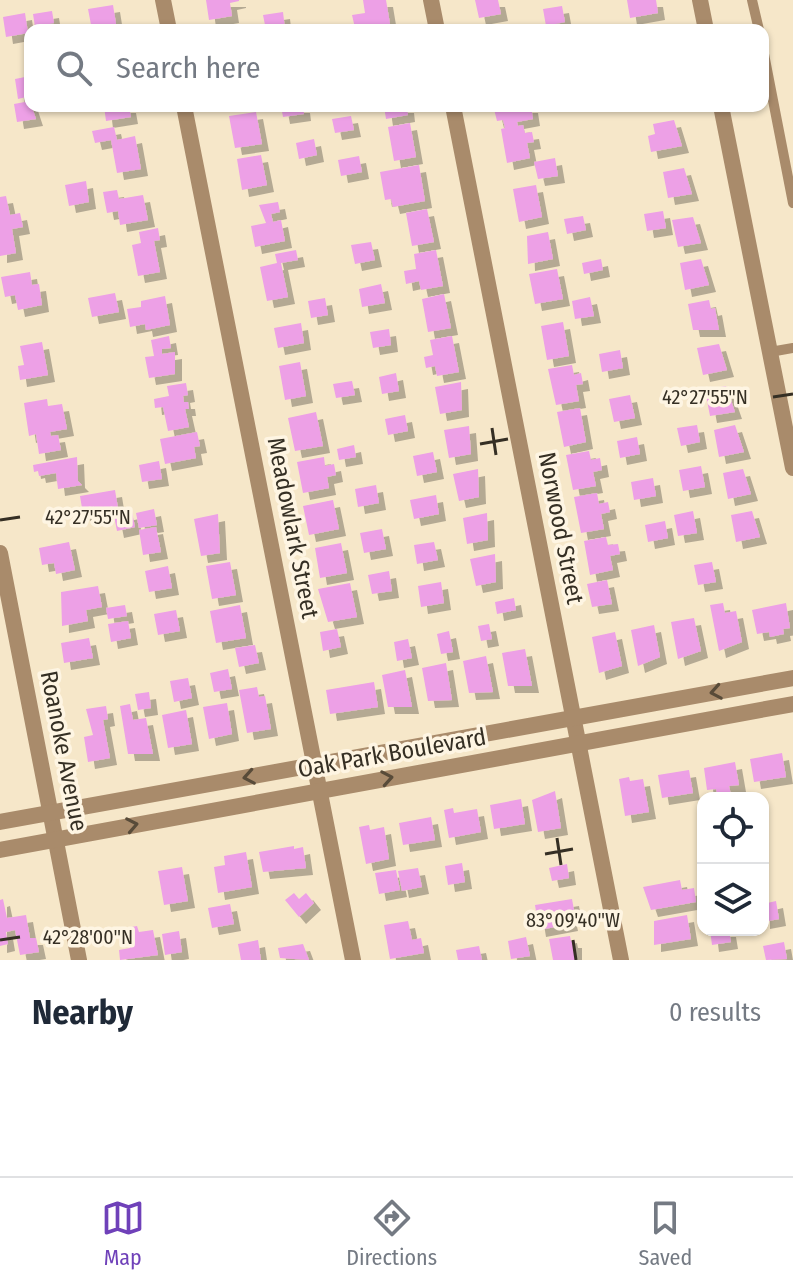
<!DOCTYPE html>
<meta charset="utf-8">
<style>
:root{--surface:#fff;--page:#f6f6f7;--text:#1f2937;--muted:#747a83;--line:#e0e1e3;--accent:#6f41b9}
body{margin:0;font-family:"Fira Sans Condensed",sans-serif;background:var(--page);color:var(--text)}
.controls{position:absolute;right:24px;bottom:24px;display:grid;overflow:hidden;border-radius:16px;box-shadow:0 2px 6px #0004}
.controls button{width:72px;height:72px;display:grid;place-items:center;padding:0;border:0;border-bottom:2px solid var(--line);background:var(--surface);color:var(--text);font:40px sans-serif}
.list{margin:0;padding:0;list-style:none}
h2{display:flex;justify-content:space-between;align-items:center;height:104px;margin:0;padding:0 32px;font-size:34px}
h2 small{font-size:26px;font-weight:400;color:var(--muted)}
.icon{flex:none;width:44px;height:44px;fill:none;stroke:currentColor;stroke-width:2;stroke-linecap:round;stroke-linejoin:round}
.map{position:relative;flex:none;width:793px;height:960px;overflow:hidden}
.search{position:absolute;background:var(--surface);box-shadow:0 2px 6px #0004;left:24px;right:24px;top:24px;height:88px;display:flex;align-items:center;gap:20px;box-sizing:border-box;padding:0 28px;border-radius:16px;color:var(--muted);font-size:30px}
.sheet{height:216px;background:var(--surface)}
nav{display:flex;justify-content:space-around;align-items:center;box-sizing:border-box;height:112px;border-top:2px solid var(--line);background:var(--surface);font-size:22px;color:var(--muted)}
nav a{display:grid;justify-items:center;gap:4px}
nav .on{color:var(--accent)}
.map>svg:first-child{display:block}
</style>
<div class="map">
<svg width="793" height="960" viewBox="0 0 793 960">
<defs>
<filter id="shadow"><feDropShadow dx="7" dy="7" stdDeviation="0" flood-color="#0004"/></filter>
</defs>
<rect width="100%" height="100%" fill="#f6e7c9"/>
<path fill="#eda0e6" filter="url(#shadow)" d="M206,0H239V1L230,3L232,16L209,20Z
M363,0H386L391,30H368L367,26L355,28L352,15L365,13Z
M475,0H498L501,14L479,18Z
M627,0H656L658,13L630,18Z
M113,5L117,30H92L88,9Z
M562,6L565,22L546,26L543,9Z
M52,11L54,23L35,27L33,14Z
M283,12L285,29L266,30L263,15Z
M25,13L28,33L6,37L3,17Z
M30,76V96L18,99L15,79Z
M30,101L36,119L17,122L14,104Z
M104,106H129L131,117L106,121Z
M281,106H303L304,114L283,117Z
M384,106H407L408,115L386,119Z
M509,106H531L533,119L517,122L518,126L523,125L525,133L532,132L534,142L527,143L530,158L507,163L501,129L505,128L503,120L497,121L494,109Z
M256,112L262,144L235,148L229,116Z
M351,116L354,130L335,133L332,119Z
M674,120L682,146L651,152L648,136L655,134L653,124Z
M410,123L416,157L394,161L388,127Z
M114,127L117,140L135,136L141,169L117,173L111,140L95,143L92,131Z
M314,139L317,155L299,159L296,143Z
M261,155L267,185L242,190L237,159Z
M359,156L362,172L341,176L338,160Z
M555,158L558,176L538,179L534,162Z
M419,165L425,201L393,207L391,199L385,200L380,172Z
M684,168L692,194L668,198L663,172Z
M86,181L89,202L69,206L65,185Z
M536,185L542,217L519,222L513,189Z
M117,190L119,199L143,195L148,220L120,225L118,211L107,213L103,192Z
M6,196L10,215L20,213L23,227L12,229L16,253L0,256V197Z
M278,202L280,212L271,214L273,222L281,220L285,241L255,247L251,226L266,223L259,205Z
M427,209L434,242L412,246L406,213Z
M663,211L666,228L647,231L644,214Z
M583,216L586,230L567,234L564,219Z
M693,217L701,243L678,247L672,220Z
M158,228L160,240L154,241L160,272L138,276L132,245L141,243L139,232Z
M548,232L553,259L528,264L527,236Z
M371,242L375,260L355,264L351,245Z
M296,250L298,260L281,263L288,297L267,301L260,267L277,263L275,254Z
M436,250L443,286L421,290L419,281L406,284L404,271L416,269L414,254Z
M601,259L603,270L584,274L582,263Z
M701,259L709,285L685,290L680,263Z
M557,269L563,299L535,304L529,274Z
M30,272L32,285L39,284L42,305L18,310L15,295L5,297L1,277Z
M381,284L385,303L362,307L359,289Z
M115,293L119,312L92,317L88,298Z
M444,294L451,328L428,332L422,299Z
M165,296L170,325L146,330L145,324L130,327L127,309L141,307V301Z
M590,297L594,316L575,319L572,301Z
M325,298L328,315L311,318L308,301Z
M709,300L711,309L715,308L719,330H693L688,304Z
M563,322L569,356L547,360L541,326Z
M301,323L304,343L278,348L274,328Z
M389,329L391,345L373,348L370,332Z
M169,336L171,348L162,349V354L175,352V374L149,378L145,357L154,356L151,340Z
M452,336L459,372L437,376L435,366L426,368L424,357L433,355L430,340Z
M42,342L48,375L20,380L18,366L24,365L20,346Z
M719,344L727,370L703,375L697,348Z
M620,350L623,368L602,372L599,354Z
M300,362L306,396L285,400L279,366Z
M572,365L574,375L581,373L583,384L576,385L579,401L556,405L548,369Z
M396,373L399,391L382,394L379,377Z
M352,381L355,395L336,398L333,384Z
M461,382L462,410L440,414L435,387Z
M186,383L188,395L183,396L184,402H188L189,409H185L189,427L168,431L163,407L155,408L154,399L169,396L167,386Z
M726,386L735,412L710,416L705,390Z
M630,395L635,418L614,422L609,399Z
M47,399L48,406L62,404L67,429L50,432L51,436L58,435L61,450L39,454L36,434L29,436L24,403Z
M580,408L586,442L564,447L557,412Z
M316,412L323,446L295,451L288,418Z
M405,415L408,431L388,435L385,419Z
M697,425L700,442L681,446L677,428Z
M735,425L744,452L719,457L714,430Z
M469,426L471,454L449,458L444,430Z
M197,432L200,446L194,447L196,458L165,464L160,439Z
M637,437L640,454L620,458L617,441Z
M354,445L356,457L339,460L337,449Z
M589,451L591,460L600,458L602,470L593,472L596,486L573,490L566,455Z
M433,452L437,472L417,476L413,456Z
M77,457L78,481L82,485L58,489L56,473L39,476L38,471L34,472L33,465Z
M324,457L325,466L334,464L336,475L327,477L329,488L303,493L297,462Z
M159,461L162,479L142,482L139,465Z
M701,466L705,487L683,491L679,470Z
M478,469L479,497L459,501L453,474Z
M743,469L751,494L728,499L723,473Z
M653,478L656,496L634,500L631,482Z
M376,485L379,503L358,507L355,489Z
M115,490L118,508L83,514L80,496Z
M597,493L599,504L608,502L610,512L601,514L604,529L581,533L574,497Z
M436,495L439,514L414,519L410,500Z
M333,500L339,529L309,535L303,506Z
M154,509L157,525L139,528L136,513Z
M693,511L697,533L678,536L674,515Z
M752,511L760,537L736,542L731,515Z
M132,512L135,527L117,531L114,516Z
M487,513L488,540L467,544L463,518Z
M218,514L220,553L201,556L194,519Z
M665,521L668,538L648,542L645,525Z
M156,527L161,552L143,555L139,530Z
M382,529L386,549L364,553L360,533Z
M606,537L608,545L618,544L620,554L610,556L613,570L590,575L584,541Z
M69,542L75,570L56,574L54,563L42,565L39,548Z
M434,542L438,560L417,564L414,545Z
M341,543L347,573L320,578L315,548Z
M495,554L496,582L476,586L470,559Z
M230,562L236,595L212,599L206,566Z
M712,562L716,582L698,585L694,565Z
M168,566L172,588L149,592L145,571Z
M389,571L392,591L372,594L368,575Z
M607,580L612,604L592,607L587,584Z
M441,582L444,603L421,607L418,586Z
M350,583L357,617L328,622L318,589Z
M98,586L102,607L86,610L88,621L62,626L61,592Z
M514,598L516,610L497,614L495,602Z
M723,603L725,613L736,611L742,642L719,651L710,605Z
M786,603L790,628L783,629L784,634L770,637L769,632L757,634L752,610Z
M125,605L127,616L108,619L106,608Z
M240,605L246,638L216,643L210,611Z
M176,610L180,631L158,635L154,614Z
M694,618L701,651L678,659L671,622Z
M128,621L131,638L111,642L108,624Z
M489,624L492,639L481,641L478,626Z
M654,625L660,657L638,666L631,630Z
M337,629L341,647L323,651L320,632Z
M449,631L453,652L441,654L437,634Z
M615,632L622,666L599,673L592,637Z
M89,638L93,658L64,663L61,643Z
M408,639L412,658L397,661L394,642Z
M255,645L259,663L239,667L235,648Z
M525,649L532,686H508L502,653Z
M486,656L493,692L469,693L463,661Z
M446,663L452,700L428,701L422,668Z
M228,669L232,689L214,692L210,673Z
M405,670L412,707H388L382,675Z
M188,678L192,698L174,702L170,681Z
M374,682L378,707L330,714L326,690Z
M257,687L259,697L265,696L271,729L247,733L239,690Z
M149,692L151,708L138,710L135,694Z
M227,703L232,734L209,739L203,707Z
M130,704L133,720L146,718L153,754H128L120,706Z
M106,706L108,719L103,720L110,758L88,762L84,737L93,735L86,709Z
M186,710L192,744L168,748L162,715Z
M782,753L786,777L754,782L750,759Z
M735,762L739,785L729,786L731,795L718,798L716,789L707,790L704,768Z
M689,770L693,793L662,798L658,775Z
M629,777L630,781L643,779L649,812L625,816L619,779Z
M555,791L561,828L538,832L532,800Z
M521,799L525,824L494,829L490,805Z
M453,808L454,813L477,809L481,832L449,838L444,810Z
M431,817L435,840L403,845L399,823Z
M369,825L370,830L384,827L389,859L366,864L359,827Z
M294,846V849L303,847L306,868L263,872L259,852Z
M246,852L252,887L218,893L214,867L225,865L224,856Z
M462,863L465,882L448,885L445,866Z
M567,864L569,878L552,881L549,868Z
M182,867L188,901L164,905L158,871Z
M418,868L422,887L402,891L398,871Z
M396,870L400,890L379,894L375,873Z
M680,880L682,890L694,888L696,902L651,910L643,887Z
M294,893L299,899L306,893L314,903L299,917L285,900Z
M3,899L7,918L26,915L30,938H36L39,952L20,955L15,930L6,932L8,944L0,946V900Z
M572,899L574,910L568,911L571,924L539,930L535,905Z
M776,901L779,919L763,922V904Z
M230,904L234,924L212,928L208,908Z
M687,915L691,939L654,945V921Z
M408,921L412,940L421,938L424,953L390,959L384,925Z
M137,926L139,932L153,930L158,955L120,960L119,950L130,948L126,928Z
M710,930H729L731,942L712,945Z
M179,931L182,952L165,955L162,934Z
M570,936L571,941H575V960H553L549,939Z
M526,937L530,956L511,959L508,941Z
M258,940L261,960H241L238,944Z
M784,942L787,959L766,960L763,946Z
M303,944L309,960L280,958L278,948Z
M479,946L482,960H458L456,950Z"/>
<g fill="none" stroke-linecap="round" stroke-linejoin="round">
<path stroke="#a98b6b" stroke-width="10" d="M752,0L759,30
M763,49L793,203
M770,352L793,348"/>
<path stroke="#a98b6b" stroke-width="16" d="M163,0L169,30
M431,0L437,30
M700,0L706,30
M184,106L353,960
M453,106L621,960
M721,106L793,468
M0,553L79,960"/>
<path stroke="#a98b6b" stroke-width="16" d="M0,822L793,678
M0,850L793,704"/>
</g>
<defs><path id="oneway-chevron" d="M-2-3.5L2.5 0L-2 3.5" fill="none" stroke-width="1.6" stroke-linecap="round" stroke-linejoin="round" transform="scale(2)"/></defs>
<g stroke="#584b39">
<use href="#oneway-chevron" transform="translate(716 692) rotate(170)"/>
<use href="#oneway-chevron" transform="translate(249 777) rotate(170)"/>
<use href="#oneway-chevron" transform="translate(387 778) rotate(-10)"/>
<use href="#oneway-chevron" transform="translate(132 825) rotate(-11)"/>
</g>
<path fill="none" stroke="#352f24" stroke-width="3" d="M773,397L793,394M492,428L496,455M480,444L508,439M0,520L20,517M557,838L561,865M545,854L573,849M0,940L20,937M573,940L576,960"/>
<g text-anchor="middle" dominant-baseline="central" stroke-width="7" stroke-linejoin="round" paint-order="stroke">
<g font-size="24" fill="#352f24" stroke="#fef5e3">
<text transform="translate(293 528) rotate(79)">Meadowlark Street</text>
<text transform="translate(561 528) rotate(79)">Norwood Street</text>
<text transform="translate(64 751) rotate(79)">Roanoke Avenue</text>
<text transform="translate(392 753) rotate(-10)">Oak Park Boulevard</text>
</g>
</g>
<g font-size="20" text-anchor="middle" fill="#352f24" stroke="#fef5e3" stroke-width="7" stroke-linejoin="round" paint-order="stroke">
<text x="705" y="404">42°27'55"N</text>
<text x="88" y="524">42°27'55"N</text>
<text x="573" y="927">83°09'40"W</text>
<text x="88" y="944">42°28'00"N</text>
</g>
</svg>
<div class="controls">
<button><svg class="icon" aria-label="locate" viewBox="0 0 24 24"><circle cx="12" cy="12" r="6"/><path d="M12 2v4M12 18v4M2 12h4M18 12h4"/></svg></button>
<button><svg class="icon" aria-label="layers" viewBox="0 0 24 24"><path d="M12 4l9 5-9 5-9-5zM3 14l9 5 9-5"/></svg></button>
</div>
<div class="search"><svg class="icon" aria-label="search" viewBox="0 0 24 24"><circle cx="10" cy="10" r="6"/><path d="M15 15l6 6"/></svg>Search here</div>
</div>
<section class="sheet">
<h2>Nearby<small>0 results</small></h2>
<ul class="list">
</ul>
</section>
<nav>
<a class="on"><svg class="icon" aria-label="map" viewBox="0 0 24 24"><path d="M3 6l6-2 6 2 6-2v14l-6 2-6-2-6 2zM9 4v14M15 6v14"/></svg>Map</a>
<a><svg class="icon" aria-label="directions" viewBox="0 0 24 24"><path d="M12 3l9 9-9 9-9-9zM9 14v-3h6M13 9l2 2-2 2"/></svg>Directions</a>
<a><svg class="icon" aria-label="saved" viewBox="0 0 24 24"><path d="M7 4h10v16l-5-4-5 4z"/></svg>Saved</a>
</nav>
